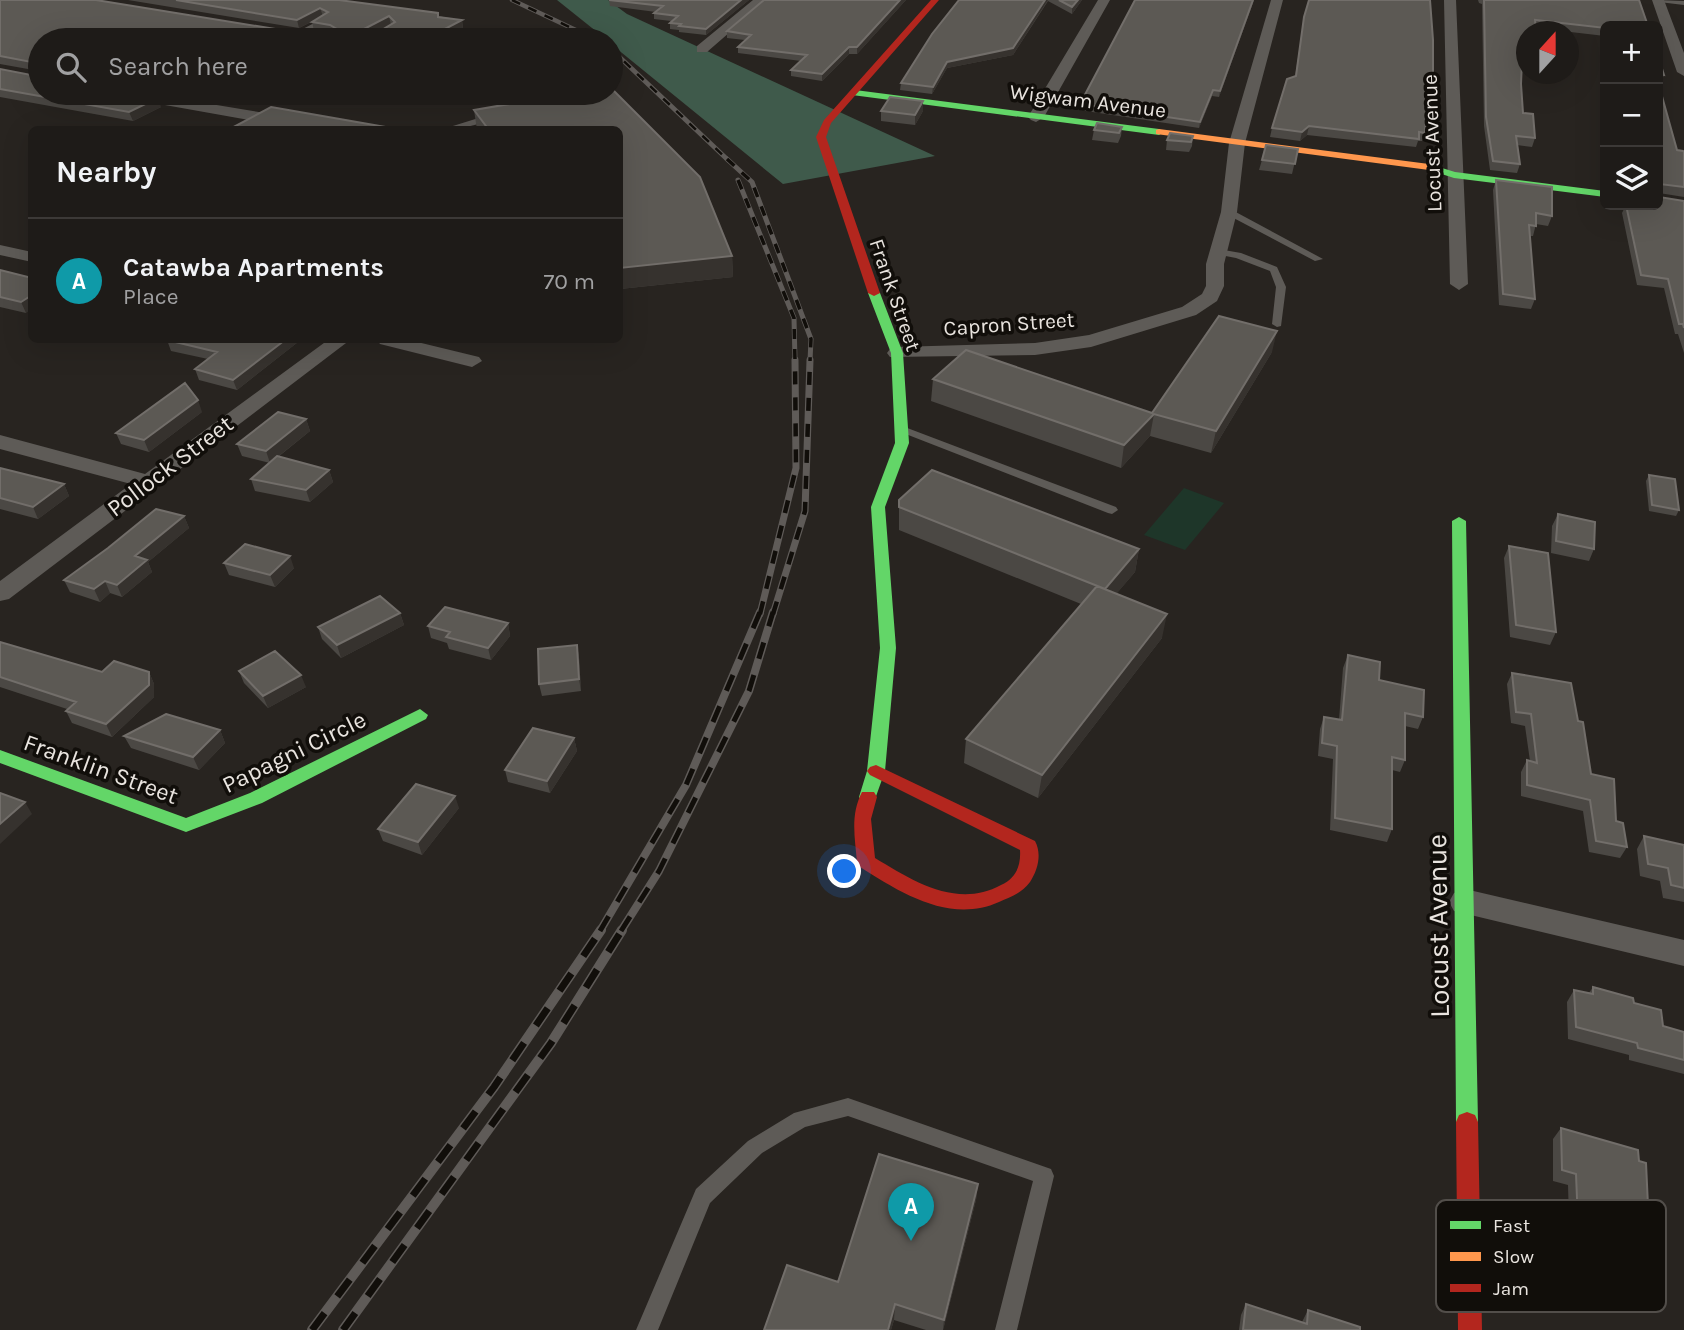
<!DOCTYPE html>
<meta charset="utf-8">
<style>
:root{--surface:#1e1b18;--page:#262421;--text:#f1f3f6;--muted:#a1a1a2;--line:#3c3937;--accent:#b45309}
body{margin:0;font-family:Karla,sans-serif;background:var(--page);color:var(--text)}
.controls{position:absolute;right:21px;top:21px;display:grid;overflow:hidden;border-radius:10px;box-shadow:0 7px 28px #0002}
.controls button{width:63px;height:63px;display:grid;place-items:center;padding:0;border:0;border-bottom:2px solid var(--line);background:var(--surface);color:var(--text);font:35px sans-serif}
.compass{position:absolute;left:1516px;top:21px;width:63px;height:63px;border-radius:50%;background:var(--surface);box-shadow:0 7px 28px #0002;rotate:21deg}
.you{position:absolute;left:845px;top:872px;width:24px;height:24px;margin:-18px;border:5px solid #fff;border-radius:50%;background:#1a73e8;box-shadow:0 0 0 10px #1a73e833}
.badge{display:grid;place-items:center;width:46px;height:46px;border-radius:50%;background:var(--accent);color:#fff;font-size:23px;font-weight:700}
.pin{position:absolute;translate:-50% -58px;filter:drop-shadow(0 2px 4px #0008)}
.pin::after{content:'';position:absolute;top:37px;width:24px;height:21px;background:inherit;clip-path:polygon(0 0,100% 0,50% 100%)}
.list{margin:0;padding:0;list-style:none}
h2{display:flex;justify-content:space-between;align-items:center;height:91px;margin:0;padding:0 28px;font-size:30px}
h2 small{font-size:23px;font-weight:400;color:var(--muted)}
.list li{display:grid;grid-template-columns:46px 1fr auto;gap:21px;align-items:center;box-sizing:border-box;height:126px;padding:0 28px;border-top:2px solid var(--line)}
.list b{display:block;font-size:26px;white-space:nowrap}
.list p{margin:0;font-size:23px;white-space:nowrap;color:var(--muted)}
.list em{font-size:23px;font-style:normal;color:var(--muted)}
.icon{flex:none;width:38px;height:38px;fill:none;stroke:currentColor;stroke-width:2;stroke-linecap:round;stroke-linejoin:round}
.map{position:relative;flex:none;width:1684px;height:1330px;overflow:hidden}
.search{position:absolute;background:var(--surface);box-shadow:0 7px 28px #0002;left:28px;top:28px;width:595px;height:77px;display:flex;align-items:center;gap:18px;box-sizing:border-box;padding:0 24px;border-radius:38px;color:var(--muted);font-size:26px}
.panel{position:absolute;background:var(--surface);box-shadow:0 7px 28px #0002;left:28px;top:126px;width:595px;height:217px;border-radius:10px}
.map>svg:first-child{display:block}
</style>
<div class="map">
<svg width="1684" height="1330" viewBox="0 0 1684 1330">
<rect width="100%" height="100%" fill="#282420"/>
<path fill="#1e3629" d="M1184,488L1224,503L1185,550L1144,535Z"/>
<path fill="#3f5a4b" d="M557,0H608L627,14L935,156L783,184L611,44V40H607Z"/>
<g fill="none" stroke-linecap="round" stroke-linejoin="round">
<path fill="#5e5b57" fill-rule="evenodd" d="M1656,0L1684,1V5L1659,2Z
M322,19L327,20L300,36L293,34Z
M530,93H539C512,114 474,130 440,130L485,116Z
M1226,210H1232L1323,259L1315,261L1226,214Z
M1218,249L1241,253L1277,267L1286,287L1281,326L1277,327L1272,324L1276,287L1270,271L1236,258L1215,254L1213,252Z
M902,426L1116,507L1118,510L1112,514L1108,513L898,431V427Z
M848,1098L1051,1169L1054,1176L1017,1330H995L1033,1181L848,1116L805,1127L762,1153L710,1203L658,1330H636L696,1189L748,1141L794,1113Z"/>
<path fill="#5e5b57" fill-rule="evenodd" d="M753,0H767L707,52H697V46Z
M1098,0H1110L1044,117L1036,122L1031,120L1028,117Z
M1271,0H1283L1245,143L1237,212L1224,264V286L1217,301L1196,315L1091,347L1035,355L890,357L887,353L890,349L897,347L1035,343L1089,335L1182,307L1202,294L1206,286V264L1221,212L1229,143Z
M1444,0H1456L1468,284L1459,290L1450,284Z
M1652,0H1664L1684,53V76L1677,72Z
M113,93H144L271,114L279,119L271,124L120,97Z
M0,245L32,252V262L0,255Z
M328,340H350L9,599L0,601V581L131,484L0,449V435L145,474Z
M377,340H409L479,357L482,361L472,367L380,344Z
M1465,889L1684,940V966L1454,911L1449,902L1454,893Z"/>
<path fill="#63d668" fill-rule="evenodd" d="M855,90L1159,129L1164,132L1159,135L852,95V91Z
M1429,164L1455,172L1605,191V197L1454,178L1426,169L1424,167Z
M874,290L880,293L903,353L909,443L885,507L896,648L885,771L874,802H862L859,797L867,771L880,648L871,507L895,443L891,353L868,293Z
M1459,517L1466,521L1478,1122L1475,1129L1467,1132L1459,1129L1456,1122L1452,521Z
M420,709L428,715L426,719L262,803L186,832L0,763V750L186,818L250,793Z"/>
<path fill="#ff974d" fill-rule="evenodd" d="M1159,129L1429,164L1434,167L1429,170L1156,134V130Z"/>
<path fill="#b3261e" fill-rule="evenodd" d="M931,0H939L831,123L826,137L880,293L874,296L868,293L816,137L824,120Z
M876,765L1035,841C1042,854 1038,870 1030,882C1022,893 1011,897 999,902C950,924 901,893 860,867L857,862C855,838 850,815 862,792H874L877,797L871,819L875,858C913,881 957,909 1001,885C1016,878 1021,866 1020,850L870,775L867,771L870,767Z
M1467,1112L1475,1115L1478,1122L1482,1330H1458L1456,1122L1459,1115Z"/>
<g stroke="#5f5b58" stroke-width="4.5">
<path id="rail-far4" d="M512,0L597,40
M611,49L729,161"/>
</g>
<g stroke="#5f5b58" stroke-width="5">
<path id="rail-far3" d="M727,159L752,182L811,339L810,361
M738,180L794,318L795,361"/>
</g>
<g stroke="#5f5b58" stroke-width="7">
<path id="rail-far2" d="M760,614L796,468L795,360
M773,614L805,511L810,360"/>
</g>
<g stroke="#5f5b58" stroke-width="8">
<path id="rail-far1" d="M600,931L686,785L760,612
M621,931L659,871L749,691L773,612"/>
</g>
<g stroke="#5f5b58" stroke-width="10">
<path id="rail" d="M312,1330L494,1087L601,930
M343,1330L551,1043L622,930"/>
</g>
<use href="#rail-far4" stroke="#110e0a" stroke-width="2.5" stroke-dasharray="9" stroke-linecap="butt"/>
<use href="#rail-far3" stroke="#110e0a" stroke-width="3.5" stroke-dasharray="10" stroke-linecap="butt"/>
<use href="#rail-far2" stroke="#110e0a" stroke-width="4.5" stroke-dasharray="13" stroke-linecap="butt"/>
<use href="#rail-far1" stroke="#110e0a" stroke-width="5" stroke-dasharray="17" stroke-linecap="butt"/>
<use href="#rail" stroke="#110e0a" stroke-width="7" stroke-dasharray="21" stroke-linecap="butt"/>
</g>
<path fill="#4b4844" d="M0,0L306,34H333L314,30L312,22L317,19L299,28L128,0H340L462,20L463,29L442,40H40V93L161,107L133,121L0,97V69L36,76L39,73V71L0,64Z
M609,0H749L706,35L679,32V30L670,29V23L671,21L654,19V13L656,12L610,6Z
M764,0H906L857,54H849L822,81L791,76V70L801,61L738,53V47L745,40L727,38V31Z
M959,0H1082L1072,14L1048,1L1013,55L947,68L932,94L900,90L901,83Z
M1135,0H1254L1219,97L1212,96L1199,128L1079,110L1080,104Z
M1478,0H1639L1605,26V36L1536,28L1527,32V46H1522L1521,84L1523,113L1535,138L1532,147L1517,145L1520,164L1517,173L1490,170L1484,126L1482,4L1479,3Z
M1304,17L1433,98L1430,106H1427L1425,133L1422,141H1418L1416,147L1307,135L1300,141L1270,137L1272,128L1295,77Z
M1658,56L1664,75L1661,83H1658L1677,150L1684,152V197L1659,193V197L1684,201V353L1678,334H1675L1664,288L1637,285L1622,213L1626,205L1651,207L1650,205H1658Z
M611,88L700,177L732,256L733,277L620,289V130H477L474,110L574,93H611Z
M158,93H190L182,97Z
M881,111H923L915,125L881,121Z
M1122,127L1121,136L1118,143L1092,140L1094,130Z
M1193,136L1192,146L1189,152L1166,150L1167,140Z
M1298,149L1292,174L1259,170L1262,160Z
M1496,180L1552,216L1548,226L1536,224L1533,236H1530L1535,299L1531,309L1499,305L1493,190Z
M0,270L32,278L26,313L0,307Z
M167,340H297L298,342L237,390L199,380L195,369L208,359L171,351Z
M1272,352L1211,453L1150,436L1121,468L931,401L933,379L1152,413Z
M202,412L149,452L121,444L116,433Z
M306,419L310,431L278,457L329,470L333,482L310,502L255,491L251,479L270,463L242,456L237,444Z
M0,468L64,484L69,496L38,519L0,509Z
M1649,475L1679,510L1676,516L1649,511L1646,481Z
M899,500L1139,549L1135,572L1116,594L1162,638L1038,798L964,763L966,739L1081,604L899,530Z
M1558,514L1594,549L1589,561L1551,553L1552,526Z
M184,516L189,528L148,562L152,572L122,597L110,593L100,602L70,592L64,580Z
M1509,546L1556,632L1550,645L1510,637L1504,558Z
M224,563L294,568L275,587L229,575Z
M400,613L404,625L341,658L322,639L318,627Z
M508,623L510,636L491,660L449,649L447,643L431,638L428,626Z
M0,642L102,672H149L154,684V697L112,737L72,723L66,711L67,709L0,687Z
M577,645L579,657L581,691L542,696L539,684Z
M1348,655L1423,717L1418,729L1405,726V760L1400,772L1392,770V829L1387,842L1330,830L1333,759L1318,756L1320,729L1324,717L1339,720L1343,668Z
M239,671L306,687L268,708L244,683Z
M1512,673L1578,721L1591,774L1616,821L1627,847L1620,858L1589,852L1583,811L1521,796V772L1527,760L1530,761L1525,726L1511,723L1507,684Z
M220,730L225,743L199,770L131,748L124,736Z
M574,738L577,751L550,793L508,782L505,770Z
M459,808L422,855L383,841L378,829Z
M1644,836L1684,845V902L1663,898L1660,881L1640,876L1637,849Z
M1593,987L1634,1003L1663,1026L1684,1032V1074L1629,1060V1055L1568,1039L1567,1002L1574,990L1589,993Z
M1561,1128L1639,1161L1649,1227L1640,1238L1622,1232L1627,1296L1617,1306L1581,1296L1580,1281L1548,1271L1546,1227L1555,1216L1569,1220L1568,1185L1553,1181V1139Z
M978,1184L976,1200L943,1330H926L894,1320L891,1330H764L838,1282Z
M1246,1304L1302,1322L1308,1310L1360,1330H1239L1241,1315Z"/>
<path fill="#36322e" d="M741,0H749L706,35V29Z
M900,0H906L857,54V47Z
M1045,0H1048L1013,55L947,68L932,94L933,87L947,62Z
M1078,0H1082L1072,14V7Z
M1253,0H1254L1219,97L1220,91Z
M320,8L323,16L299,28L297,20Z
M389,16L391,25L366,38L363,33L364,29Z
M462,20L463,29L442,40H424Z
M849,47V54L822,81V74Z
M1213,90L1212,96L1199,128L1200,122Z
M181,93H190L182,97Z
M158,98L161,107L133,121L129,112Z
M923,101V111L915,125V115Z
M1309,126L1307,135L1300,141L1302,132Z
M732,256L733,277L620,289V268Z
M32,295V309L26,313L21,302Z
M1277,331L1272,352L1211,453L1216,431Z
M285,340H297L298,342L237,390L233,380Z
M198,400L202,412L149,452L144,440Z
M1154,414L1150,436L1121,468L1124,445Z
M306,419L310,431L270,463L266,451Z
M329,470L333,482L310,502L306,490Z
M64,484L69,496L38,519L33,507Z
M184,516L189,528L148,562L152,572L122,597L117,585L135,556Z
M1139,549L1135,572L1101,612L1105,589Z
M290,556L294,568L275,587L270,575Z
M105,581L110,593L100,602L94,589Z
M400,613L404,625L341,658L337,645Z
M1167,614L1162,638L1038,798L1042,775Z
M508,623L510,636L491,660L488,648Z
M577,645L579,657L581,691L579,679Z
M149,672L154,684V697L112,737L106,724Z
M301,675L306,687L268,708L263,696Z
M220,730L225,743L199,770L193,757Z
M574,738L577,751L550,793L547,781Z
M455,796L459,808L422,855L418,842Z
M25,802L32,814L0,844V824Z
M978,1184L976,1200L943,1330L944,1320Z
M895,1304L894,1320L891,1330H888Z"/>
<path fill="#5c5954" stroke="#726e6a" stroke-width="2" fill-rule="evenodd" d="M0,0H96L306,34H337L340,31L330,25L312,22L328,12L320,8L297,20L176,0H339L438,13V17L462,20L424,40H40V93H129L158,98L129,112L0,89V69L36,76L39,73L37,63L0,56ZM389,16L395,22L375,34L363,33L364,29Z
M609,0H741L706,29L679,26L681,24L670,23L678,16L654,13L663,6Z
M764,0H900L857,47H849L822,74L791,70L807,55L738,47L751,35L727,31Z
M959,0H1045L1013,48L947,62L933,87L901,83L932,34Z
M1059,0H1078L1072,7Z
M1135,0H1253L1220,91L1213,90L1200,122L1080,104Z
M1309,0H1430L1433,40V98L1428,97L1425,133L1419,132V139L1309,126L1302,132L1272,128L1287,79L1296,76L1304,17Z
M1484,0H1639L1648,26H1605V28L1535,20L1536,32H1527V38L1523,37L1521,84L1523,113L1533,114L1535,138L1516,136L1520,164L1493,161L1486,117Z
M1658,56L1664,75L1658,74Z
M1658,82L1677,150L1683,151L1684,152V187L1660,184L1659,197L1684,201V328L1683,324H1679L1668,279L1641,275L1626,205L1657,208L1656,205H1658Z
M611,88L700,177L732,256L620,268V130H489L474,110L574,93H611Z
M890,97L923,101L915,115L881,111Z
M271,107L397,129L228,130Z
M1097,123L1122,127L1119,133L1094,130Z
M1170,133L1193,136L1191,142L1167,140Z
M1266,145L1298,149L1295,164L1262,160Z
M1496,180L1552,187V216L1536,213V226L1529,225L1535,299L1503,294Z
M0,270L32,278V295L21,302L0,297Z
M1219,316L1277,331L1216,431L1154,414L1124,445L933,379L966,350L1152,413Z
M167,340H285L233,380L195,369L217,352Z
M185,383L198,400L144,440L116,433Z
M278,412L306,419L266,451L237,444Z
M277,456L329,470L306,490L251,479Z
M0,468L64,484L33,507L0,498Z
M932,470L1139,549L1105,589L899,507V500Z
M1649,475L1675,479L1679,510L1652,505Z
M156,509L184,516L135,556L147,560L117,585L105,581L94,589L64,580L108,548Z
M1558,514L1595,522L1594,549L1556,541Z
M245,544L290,556L270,575L224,563Z
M1509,546L1548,553L1556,632L1516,625Z
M1097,586L1167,614L1042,775L966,739Z
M380,596L400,613L337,645L318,627Z
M445,607L508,623L488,648L446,637L450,632L428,626Z
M0,642L102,672L114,661L149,672V685L106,724L66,711L76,702L0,677Z
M577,645L579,679L539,684L538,649Z
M275,651L301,675L263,696L239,671Z
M1348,655L1380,662L1379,680L1424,690L1423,717L1405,713V760L1392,757V829L1335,818L1337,746L1322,743L1324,717L1342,720Z
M1512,673L1571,683L1578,721L1583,722L1591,774L1614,779L1616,821L1623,823L1627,847L1596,841L1590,800L1527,785V760L1537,763L1531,714L1516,712Z
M166,714L220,730L193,757L124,736Z
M533,728L574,738L547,781L505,770Z
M416,784L455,796L418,842L378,829Z
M0,793L25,802L0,824Z
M1644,836L1684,845V888L1671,885L1668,868L1648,864Z
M1593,987L1633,998L1634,1003L1661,1010L1663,1026L1684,1032V1060L1638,1048L1637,1043L1576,1027L1574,990L1593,994Z
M1561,1128L1638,1150L1639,1161L1646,1163L1649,1227L1620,1218L1627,1296L1591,1285L1589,1270L1557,1261L1555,1216L1578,1223L1576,1174L1562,1170Z
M879,1154L978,1184L944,1320L895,1304L888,1330H764L787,1265L838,1282Z
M1246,1304L1307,1324L1308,1310L1360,1327V1330H1243Z"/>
<g text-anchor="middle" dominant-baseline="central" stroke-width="7" stroke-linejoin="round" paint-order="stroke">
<g font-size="21" fill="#e9e4df" stroke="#110e0a">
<text transform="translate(1088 101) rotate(7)">Wigwam Avenue</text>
<text transform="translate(1432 143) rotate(-92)">Locust Avenue</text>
<text transform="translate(895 295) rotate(71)">Frank Street</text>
<text transform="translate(1009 324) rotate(-4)">Capron Street</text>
</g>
<g font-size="24" fill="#e9e4df" stroke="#110e0a">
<text transform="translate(170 466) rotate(-37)">Pollock Street</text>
<text transform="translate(294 752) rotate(-26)">Papagni Circle</text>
<text transform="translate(101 769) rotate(20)">Franklin Street</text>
</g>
<g font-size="28" fill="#e9e4df" stroke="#110e0a">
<text transform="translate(1438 926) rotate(-91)">Locust Avenue</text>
</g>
</g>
<rect x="1436" y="1200" width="230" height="112" rx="10" fill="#110e0a" stroke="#524e4a" stroke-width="2"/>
<rect x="1450" y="1221" width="31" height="8" fill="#63d668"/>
<rect x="1450" y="1252" width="31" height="9" fill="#ff974d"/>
<rect x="1450" y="1284" width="31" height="8" fill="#b3261e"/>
<g font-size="19" fill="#e9e4df">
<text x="1493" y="1232">Fast</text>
<text x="1493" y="1263">Slow</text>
<text x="1493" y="1295">Jam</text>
</g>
</svg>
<div class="controls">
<button>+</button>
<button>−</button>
<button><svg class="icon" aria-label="layers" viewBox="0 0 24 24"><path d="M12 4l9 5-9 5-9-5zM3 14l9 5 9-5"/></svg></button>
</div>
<svg class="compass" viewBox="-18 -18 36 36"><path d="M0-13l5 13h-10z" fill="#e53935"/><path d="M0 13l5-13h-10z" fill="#a1a1a2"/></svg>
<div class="you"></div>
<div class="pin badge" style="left:911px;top:1241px;background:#0f9aa8">A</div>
<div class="search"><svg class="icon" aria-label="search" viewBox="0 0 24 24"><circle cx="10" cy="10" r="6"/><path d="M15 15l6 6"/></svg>Search here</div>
<section class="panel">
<h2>Nearby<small></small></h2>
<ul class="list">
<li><span class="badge" style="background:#0f9aa8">A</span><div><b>Catawba Apartments</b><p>Place</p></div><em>70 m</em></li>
</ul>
</section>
</div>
